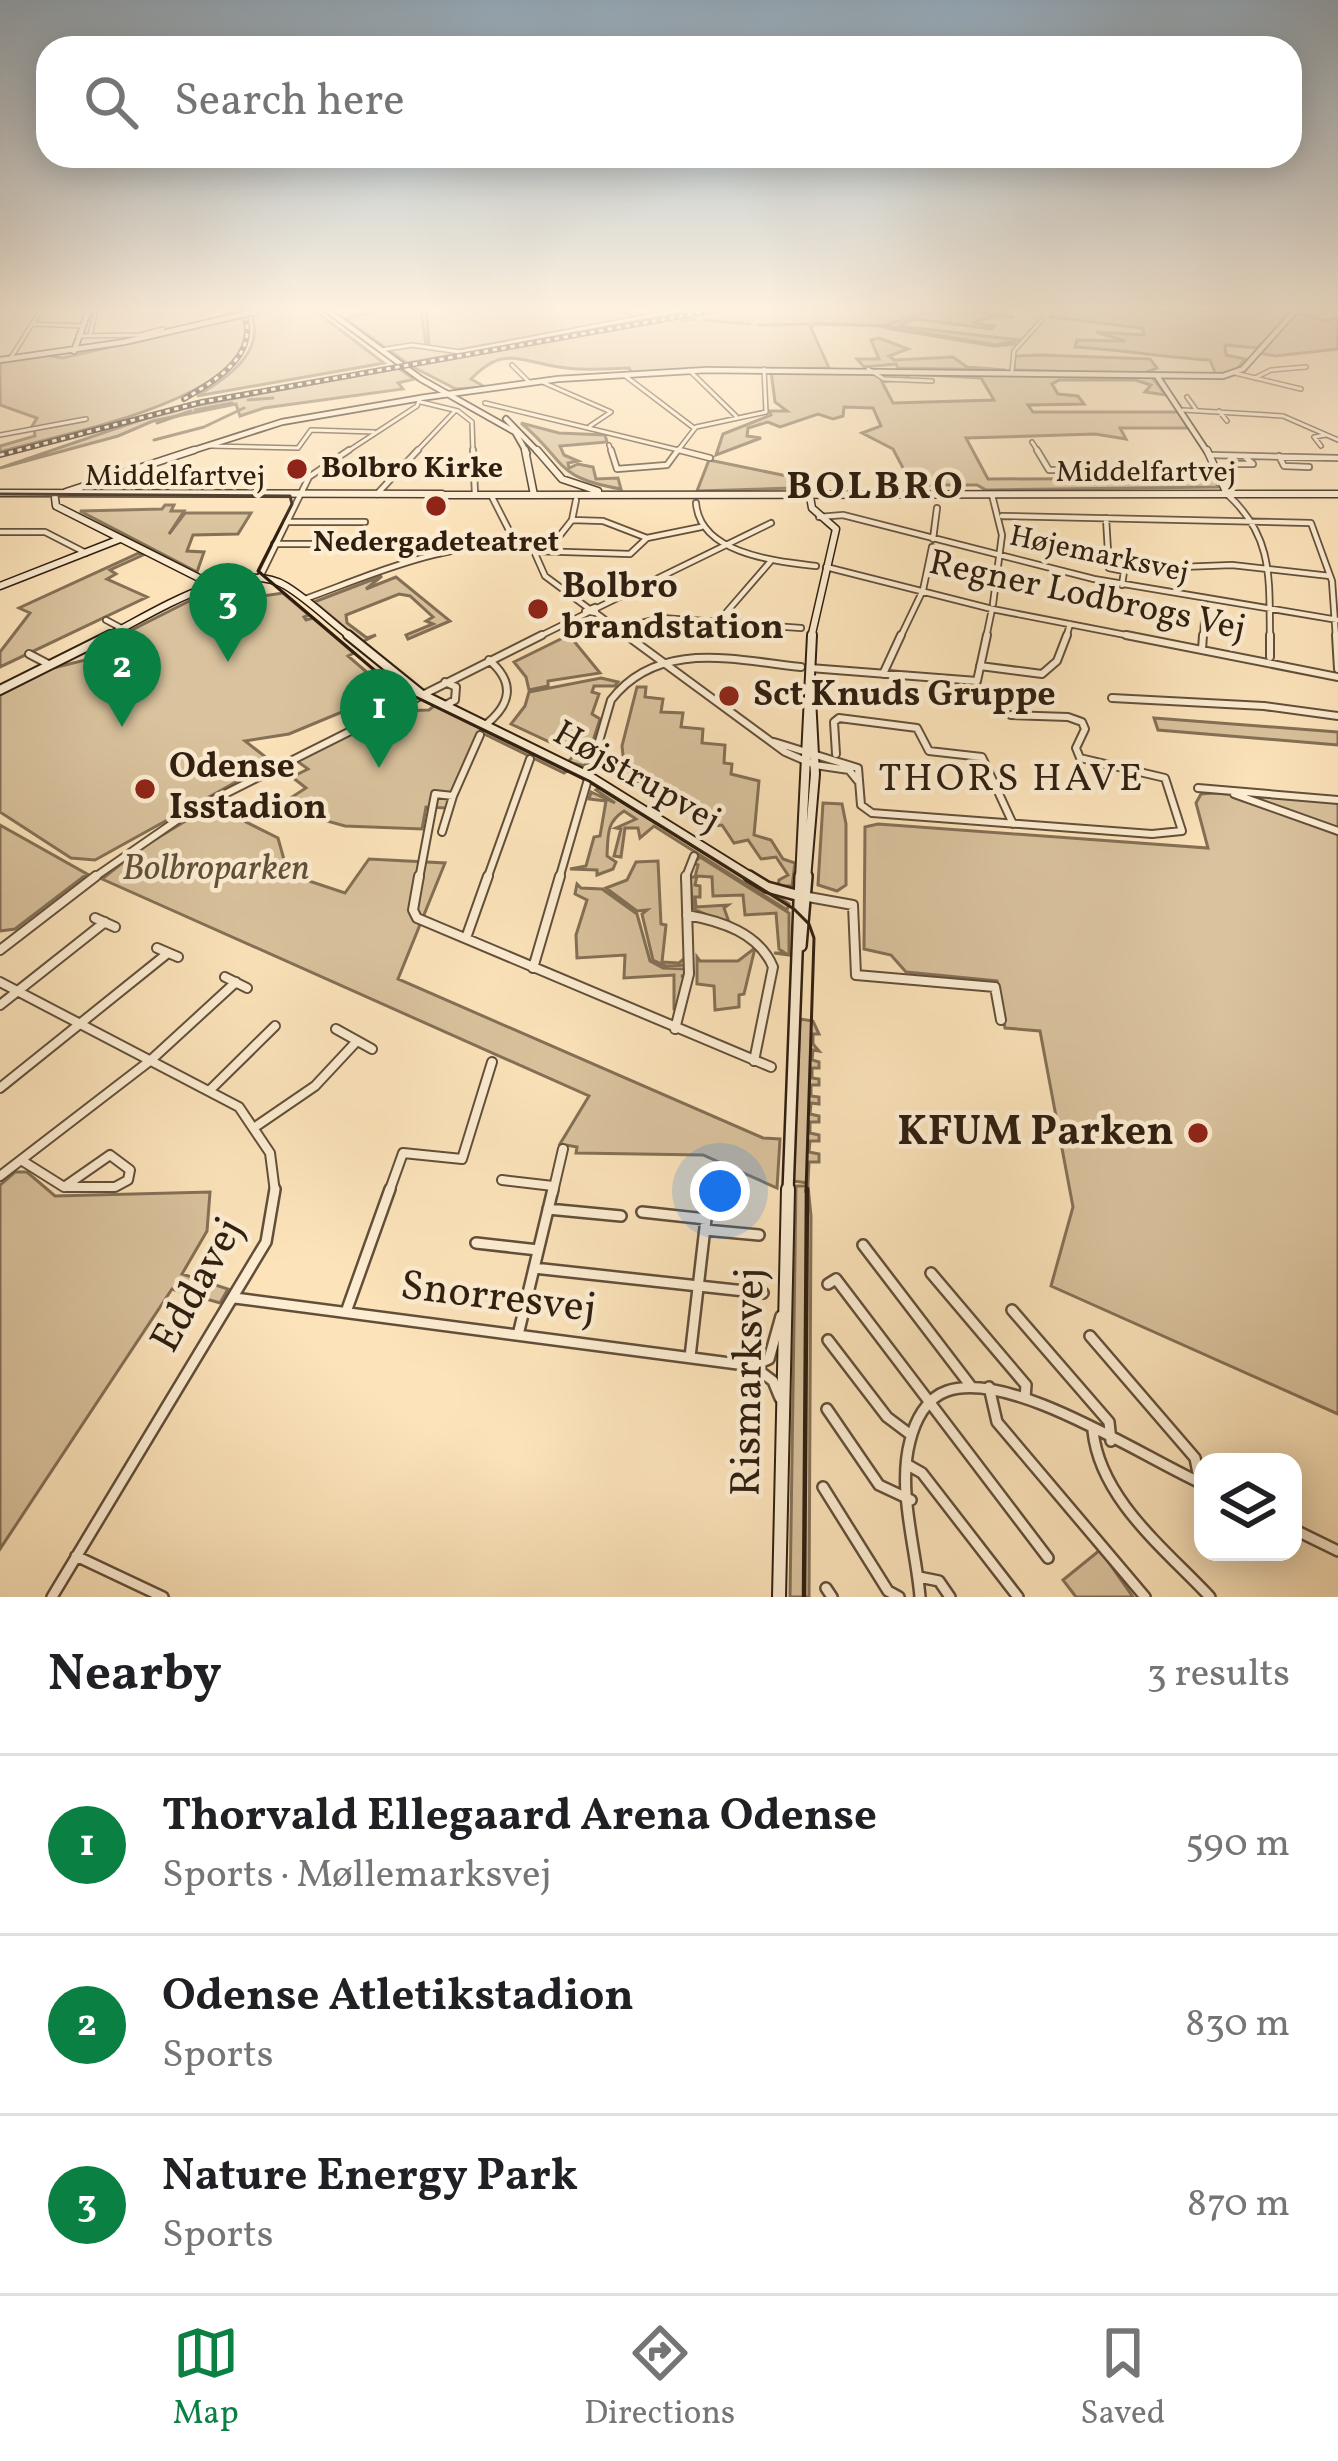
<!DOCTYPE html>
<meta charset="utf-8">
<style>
:root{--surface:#fff;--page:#f6f6f6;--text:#202124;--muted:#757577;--line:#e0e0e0;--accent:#0b8043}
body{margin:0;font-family:Vollkorn,serif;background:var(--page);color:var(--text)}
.controls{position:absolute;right:36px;bottom:36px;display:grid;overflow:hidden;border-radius:24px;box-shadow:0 6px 30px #0003}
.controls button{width:108px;height:108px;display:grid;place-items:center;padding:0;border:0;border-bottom:3px solid var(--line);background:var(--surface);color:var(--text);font:60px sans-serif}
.you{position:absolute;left:720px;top:1191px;width:42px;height:42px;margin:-30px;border:9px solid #fff;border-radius:50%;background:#1a73e8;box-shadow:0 0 0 18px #1a73e833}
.badge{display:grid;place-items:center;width:78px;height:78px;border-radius:50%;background:var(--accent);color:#fff;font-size:39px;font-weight:700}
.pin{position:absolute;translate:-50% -99px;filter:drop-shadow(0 3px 6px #0008)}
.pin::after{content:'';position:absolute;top:63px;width:42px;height:36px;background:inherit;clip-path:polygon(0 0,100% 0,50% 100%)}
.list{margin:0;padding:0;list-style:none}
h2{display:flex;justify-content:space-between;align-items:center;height:156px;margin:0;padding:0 48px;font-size:51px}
h2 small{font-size:39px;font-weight:400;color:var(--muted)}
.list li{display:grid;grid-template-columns:78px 1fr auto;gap:36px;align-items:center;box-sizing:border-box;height:180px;padding:0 48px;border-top:3px solid var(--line)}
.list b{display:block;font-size:45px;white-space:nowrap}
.list p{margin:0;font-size:39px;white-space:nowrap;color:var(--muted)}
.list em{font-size:39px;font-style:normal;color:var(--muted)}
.icon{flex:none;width:66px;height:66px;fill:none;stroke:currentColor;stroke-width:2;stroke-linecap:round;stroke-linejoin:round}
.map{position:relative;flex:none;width:1338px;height:1597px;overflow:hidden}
.search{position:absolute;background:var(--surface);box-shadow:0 6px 30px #0003;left:36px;right:36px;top:36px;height:132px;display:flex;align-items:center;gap:30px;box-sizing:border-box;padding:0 42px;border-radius:36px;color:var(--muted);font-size:45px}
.sheet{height:696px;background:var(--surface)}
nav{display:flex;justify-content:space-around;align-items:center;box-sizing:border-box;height:168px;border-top:3px solid var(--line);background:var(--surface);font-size:33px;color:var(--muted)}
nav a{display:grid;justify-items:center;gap:6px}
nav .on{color:var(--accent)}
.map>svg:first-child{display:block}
</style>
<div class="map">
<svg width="1338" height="1597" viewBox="0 0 1338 1597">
<rect width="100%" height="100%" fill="#fce3ba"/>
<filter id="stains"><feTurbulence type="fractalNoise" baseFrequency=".00167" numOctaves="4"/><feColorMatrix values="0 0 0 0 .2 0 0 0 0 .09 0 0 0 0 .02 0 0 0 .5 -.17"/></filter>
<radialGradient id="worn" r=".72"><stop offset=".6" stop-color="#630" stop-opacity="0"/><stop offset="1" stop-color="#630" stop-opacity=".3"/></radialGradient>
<path fill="#d9c29d" stroke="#847056" stroke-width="3" fill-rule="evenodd" d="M271,310H314L384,363L197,396C225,378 265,355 252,315Z
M378,310H421L426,345L418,346L464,353L407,363L345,319Z
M426,310H620L636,318L457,350L429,346Z
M720,310H964L1014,317L994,316L973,323L994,326L992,329L915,319L898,326L1020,340L996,345L885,326L815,323L811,328L829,368L632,373L629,368C605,369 577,371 553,366C514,358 500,349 471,379L485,387L456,389L409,365Z
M1057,310H1294L1257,348L1225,345L1226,355L1245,359L1237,370L1216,375L1210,360C1163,357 1124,350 1075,347L1077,340L1125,341L1096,332L1144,335L1143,328L1050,317Z
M1296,313L1328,321L1338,318V349L1275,356L1260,353Z
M243,317C271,398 51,436 0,452V446L35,436L34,430L84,421L31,428L37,418L0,405V361L48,355L62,358Z
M879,338L908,349L889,356L894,360L953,357L967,367L1006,370L898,368L896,364L864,367L857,359H879L871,340Z
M1040,355L1150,359L1157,368L1142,374L1014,370L1015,356Z
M398,368L414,379L398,383L403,389L264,408L240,416L236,404L153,421L118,436L0,468L167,411Z
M771,371L1152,377L1166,395L1145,392L1151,385L1135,380H1059L1052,384L1058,394L1078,396L1084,404L1028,405L1033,412H1178L1189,428H1120L1126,439L1095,434L966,438L988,479L1215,478L1218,487L986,490L977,485H912L893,449L862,433L881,426L873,408L844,407L843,416L833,419L818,414L780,427L768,422L748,428L747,436L761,438L716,455L723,434L771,415L769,411H787L775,402ZM908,374L981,378L994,400L893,403L882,382L908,379Z
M521,423L559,433L605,435L607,442L560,446L564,455L578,461L568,463L569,468L578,464L593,467L596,479L618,478L621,489C552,477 567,461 521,423Z
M709,460L792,477V488L697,491Z
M165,505H174L171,511H184L169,534L185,513H251L238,534L193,535L187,551L204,552L197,572L80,511L162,509Z
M139,553L143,555L110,570L116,574L107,579L147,597L0,667V652L30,613L19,608Z
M382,576L366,589L396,577L450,621L408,639L406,635L433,624L426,621L433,617L410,596L399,594L346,615L347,623L367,638L376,635L362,642L314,602Z
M209,591L236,600L283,593L309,615L304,617L306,620L313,618L354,653L348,656L390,692L289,734L245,741L272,762L95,860L71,858L0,812V695L53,668L102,656L126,633Z
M573,633L584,634L573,640L600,673L548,681V686L529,690L526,677L514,662Z
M601,678L618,682L615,686H594L592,692L599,694L592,714L600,719L585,766L568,762L575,754L511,724L525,706L529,692Z
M637,687H646L645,697L663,699L661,712L683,713L681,727L703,729L702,743L725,745L724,763L732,764L731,774L759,781L754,835L771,840L783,859L795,863L792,886H778L779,880L788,875L776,857L761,859L748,840L734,843L722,825L708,827L697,810L683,812L672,794L659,796L649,780L635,782L625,766L632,760L623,755L622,746Z
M435,705L570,769L564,773L480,732L446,808L426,807L422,829L345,826L323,820L292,797L306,788L292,777L308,769L297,761L394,711L429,710Z
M1154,718L1338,732V745L1158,730Z
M601,786L789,904L787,910L654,826L640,838L638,828H625L621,857L614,856L621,829L616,828L636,819L624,811C607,822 608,833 607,856L616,862L613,869L597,875V870L570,869L586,866L594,837L600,836L606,801L589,799L591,792L615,803L596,790Z
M1213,793L1338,802V1414L1051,1286L1073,1207L1040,1031L1005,1028L997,981L906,972L891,955L864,949L865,827L878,824L1208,848L1196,803L1201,794Z
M823,803L842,804L846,824V885L837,891L818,885Z
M212,805L278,838L288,874L345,893L369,859L445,863L398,979L763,1138L780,1139L777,1188L703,1155L576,1153L577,1147L560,1144L589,1096L102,879L141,848Z
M0,825L87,874L15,929L0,931Z
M700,857L789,913V955L774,953H785L779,949L776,913L745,915L743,895L713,896L712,877L697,876L695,885L700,886V897H695L696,907L728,905L724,908L730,925L693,909L690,877H695L698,865L693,863Z
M658,861L661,924L666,925L662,962L679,963L686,957L687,965L666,966L653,960L642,914L647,910L637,911L606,888L627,880L636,862Z
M577,884L581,888L602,889L637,914L650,961L663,968L687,969L686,975L681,976L686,977L679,1010L674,1009V975L624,978L625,955L577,958L576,935L587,900L575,894Z
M755,948L744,994L739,995V1007L715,1010L714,986L697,984V957L700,961H738Z
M800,1019L813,1021L819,1034H813V1044L819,1051L813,1050L812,1060L819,1062V1068H812V1078L819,1079V1085H811V1096L819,1097V1104L811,1103L810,1114L819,1116V1122H810V1133L819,1135V1141H810L809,1152L819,1154V1162H809L808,1183L793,1181Z
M15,1172H27L55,1196L210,1192L207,1231L182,1274L228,1289L220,1303L172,1289L0,1549V1185Z
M796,1186H808L811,1216L809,1597H790Z
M1100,1550L1133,1597H1076L1063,1580Z"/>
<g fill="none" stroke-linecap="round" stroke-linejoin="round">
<path stroke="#806c53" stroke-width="3" d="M704,320L750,324
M682,321L695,319
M815,324L883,326L925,313L956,310
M759,325L809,324
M886,328L994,346L1015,344
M248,400L273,398
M195,410L232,403
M157,423L191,411
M206,426L244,408
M154,440L204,427"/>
<g stroke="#624f3a" stroke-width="6">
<path id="street-far4" d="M157,313L163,310
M32,324L82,326
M90,335L96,310
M78,336L140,335L163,329
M381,350L412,345L460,352L680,310
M10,359L41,310
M512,365L529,382
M868,369L884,379L932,381
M689,370L736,416
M1012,371L1014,351L1042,320
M1235,373L1301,389
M624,375L694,428
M1255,378L1271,370L1306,367
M540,381L611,412L590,426
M1187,397L1197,411
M421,402L458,411L472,422L473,453
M485,403L691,453
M1183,410L1283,416L1338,440
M1219,411L1227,421
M0,435L86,419
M1032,442L1039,453
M609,445L612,453
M210,446L298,448L311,430L374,432
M1321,446L1314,437L1326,435
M345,453L417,406L420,398
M415,453L454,412
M676,453L696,427L766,412L764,369"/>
</g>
<g stroke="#624f3a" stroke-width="8">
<path id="street-far3" d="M473,450L475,494
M611,450L617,469L667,465L678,450
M679,450L710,458
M1037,450L1049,470H1216
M1211,455L1338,458
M1279,456L1284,466L1309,467
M1238,464H1253L1244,456
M799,477L802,491
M806,477L809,491
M377,494L418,450
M491,495L516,544
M992,495L1002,535L993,604
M1228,495C1274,537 1269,580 1270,638
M696,503C700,554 775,561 816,566
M1002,516L1311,523L1332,581L1336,638
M819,517L843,515L1094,579L1338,620
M1106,518L1109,568L1124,571
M572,520L603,521L647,538
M286,522H365
M0,532H45L86,553
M933,539L937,508
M274,544H330
M550,548L572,520L576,500
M534,551L630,554L647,538L701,527
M826,567L992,609L1141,638
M259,579L309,477L349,450
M1122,585L1124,571L1129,569L1232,565L1330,576
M305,599C377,573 455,536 533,549L545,576L588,608
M595,607L596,613L585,611Z
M597,608L771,523
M596,613L630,638
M106,620L123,629
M718,622L770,562
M617,629L662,618L801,628
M536,638L587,613
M900,638L923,590L932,547
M986,638L992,609
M1066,638L1070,624
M1203,638L1205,604"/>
</g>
<g stroke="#624f3a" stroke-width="10">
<path id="street-far2" d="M626,635L785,752L815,765L849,770L858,781
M1126,635L1338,677
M1270,635V657
M1336,635L1338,669
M1202,650L1203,635
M29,654L50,665
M980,666L1042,674L1057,661L1067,635
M810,668L977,681L987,635
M883,674L901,635
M1112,698L1264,706L1338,716
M444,706L455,700L456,687L445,682
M484,726C511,705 516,683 489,660
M774,742L858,768L861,805L872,813L1152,834L1182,831L1165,778L1080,758L1076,748L1085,729L1082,722L1068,717L1011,715
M836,754L834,722L839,718L917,728L929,751L982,757L1013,824
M1198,788L1338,800
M1234,794L1338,831
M442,832L453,796
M92,879L189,812L542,635
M419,879L435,794L453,796L480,735
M487,879L530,759
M559,879L611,700C658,639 734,660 801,667
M685,879L694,856"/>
</g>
<g stroke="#624f3a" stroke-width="12">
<path id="street-far1" d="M419,876L413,910L417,918L771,1067
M803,896L853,905L856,975L995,987L1001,1020
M687,915C721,921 759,933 773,967L754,1061
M95,918L115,927
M466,938L488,876
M157,948L178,957
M0,950L96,876
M533,968L560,876
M225,977L247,988
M0,982L239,1107L270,1153L275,1192
M0,1005L105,922
M336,1029L372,1049
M675,1029L689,974L686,876
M0,1088L168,953
M210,1090L275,1026
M258,1125L315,1086L357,1041
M110,1155L130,1170L128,1180L115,1187H64Z
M21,1160L64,1187
M0,1176L151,1060L236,982
M502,1180L553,1186
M389,1192L403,1153L462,1159L492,1062
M553,1192L563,1149"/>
</g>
<g stroke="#624f3a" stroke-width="14">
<path id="street" d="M548,1209L621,1216
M642,1212L706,1219L690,1357
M705,1230L759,1235
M476,1243L538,1250
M863,1245L970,1385
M534,1268L763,1293
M931,1273L1026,1385L1025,1398
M828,1284L836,1279L1048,1558
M235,1298L753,1366L773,1381L780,1398
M1012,1310L1109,1422L1111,1441
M346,1312L390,1189
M518,1335L553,1189
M1090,1336L1195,1458L1200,1483
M828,1340L887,1417L911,1435
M753,1366L769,1359L781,1316
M989,1387L997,1422L1145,1597
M827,1409L879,1485L911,1500
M1093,1431C1100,1499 1166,1550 1210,1597
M908,1465L922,1473L1018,1597
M823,1487L888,1591L899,1597
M1293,1529L1338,1551
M76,1556L163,1597
M919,1577L939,1581L950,1597
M826,1588L832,1597
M52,1597L266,1242L275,1189
M920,1597C916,1548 897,1490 910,1441C915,1421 926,1398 947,1391C1010,1369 1143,1457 1203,1484"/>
</g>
<g stroke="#2f1e10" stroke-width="8">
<path id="secondary-far4" d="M327,310L421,379L515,432L527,453
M74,351L89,310
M0,360L124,342L236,316
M1157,376L1208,453
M420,398L558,379L707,370L1223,376L1243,369L1296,310
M506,419L539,453
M185,453L282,422L421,398"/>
</g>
<g stroke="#2f1e10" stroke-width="9">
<path id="secondary-far3" d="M525,450L534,495
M537,450L562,479L598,491
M1207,450L1227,494
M809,491L812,508L836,529L811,638
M66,492L194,450
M0,493L442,494
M437,495L1338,494
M55,498L56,506L211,584
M0,586L120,539
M104,638C149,616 237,556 286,586C309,600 330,621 352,638"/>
</g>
<g stroke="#2f1e10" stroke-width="12">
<path id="secondary-far2" d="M348,635L421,694L590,777L754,879
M0,690L110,635
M800,879L812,635
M806,879L815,774L811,698"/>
</g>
<g stroke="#2f1e10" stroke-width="14">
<path id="secondary-far1" d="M749,876L767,887L800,896
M801,946L807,876
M788,1192L800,876"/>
</g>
<g stroke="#2f1e10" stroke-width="16">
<path id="secondary" d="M779,1597L788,1189"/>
</g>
<use href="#street-far4" stroke="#fdedd2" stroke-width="3"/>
<use href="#street-far3" stroke="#fdedd2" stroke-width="4.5"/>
<use href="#street-far2" stroke="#fdedd2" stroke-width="6"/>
<use href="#street-far1" stroke="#fdedd2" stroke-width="8"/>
<use href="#street" stroke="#fdedd2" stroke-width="9"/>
<use href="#secondary-far4" stroke="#fdedd2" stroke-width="4.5"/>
<use href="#secondary-far3" stroke="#fdedd2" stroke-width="6"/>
<use href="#secondary-far2" stroke="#fdedd2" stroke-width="8"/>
<use href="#secondary-far1" stroke="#fdedd2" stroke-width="9"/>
<use href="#secondary" stroke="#fdedd2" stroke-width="12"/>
<path stroke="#2f1e10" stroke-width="3" d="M0,494L290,496L292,504L258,571L393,686L589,781L794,909L809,924L814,938L806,1192"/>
<path stroke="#2f1e10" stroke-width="4.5" d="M804,1597L807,1189"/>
<g stroke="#2f1e10" stroke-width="6">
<path id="rail" d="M184,399C218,379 261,354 243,310
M0,455L202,402L716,310"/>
</g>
<use href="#rail" stroke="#fdedd2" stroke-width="3" stroke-dasharray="4.5" stroke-linecap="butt"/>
<g stroke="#2f1e10" stroke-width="8" stroke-linecap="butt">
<path id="secondary-bridge" d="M236,316L254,312"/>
</g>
<use href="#secondary-bridge" stroke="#fdedd2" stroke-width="4.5"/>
</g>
<linearGradient id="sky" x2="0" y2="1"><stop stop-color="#94acbe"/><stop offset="0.58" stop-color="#fef2e0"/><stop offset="1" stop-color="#fef2e0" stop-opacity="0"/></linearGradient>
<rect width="1338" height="533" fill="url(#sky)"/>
<g fill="#8f2418" stroke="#fdedd2" stroke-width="4.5">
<circle cx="297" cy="469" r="12"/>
<circle cx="436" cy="506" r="12"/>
<circle cx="538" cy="609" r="12"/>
<circle cx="729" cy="696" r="12"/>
<circle cx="145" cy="789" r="12"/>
<circle cx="1198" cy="1133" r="12"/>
</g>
<g text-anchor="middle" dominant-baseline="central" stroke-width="9" stroke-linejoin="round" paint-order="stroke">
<g font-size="30" font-weight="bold" fill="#2f1e10" stroke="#fdedd2" text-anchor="start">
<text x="321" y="469">Bolbro Kirke</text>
<text x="436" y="543" text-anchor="middle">Nedergadeteatret</text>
</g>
<g font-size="30" fill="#2f1e10" stroke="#fdedd2">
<text x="1146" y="473">Middelfartvej</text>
<text x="175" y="477">Middelfartvej</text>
<text transform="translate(1099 555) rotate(12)">Højemarksvej</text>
</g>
<g font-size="36" font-weight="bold" fill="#2f1e10" stroke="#fdedd2" text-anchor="start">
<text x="562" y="588">Bolbro<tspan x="562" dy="41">brandstation</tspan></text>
<text x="753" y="696">Sct Knuds Gruppe</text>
<text x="169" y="768">Odense<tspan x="169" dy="41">Isstadion</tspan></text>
</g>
<g font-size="36" fill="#2f1e10" stroke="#fdedd2">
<text transform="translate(1087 597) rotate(12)">Regner Lodbrogs Vej</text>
<text transform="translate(636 778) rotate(30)">Højstrupvej</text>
</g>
<g font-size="36" font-style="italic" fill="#624f3a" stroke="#fdedd2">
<text x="216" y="870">Bolbroparken</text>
</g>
<g font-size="39" font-weight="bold" letter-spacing="3" fill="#2f1e10" stroke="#fdedd2">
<text x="876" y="488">BOLBRO</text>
</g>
<g font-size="39" letter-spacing="3" fill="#2f1e10" stroke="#fdedd2">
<text x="1012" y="780">THORS HAVE</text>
</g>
<g font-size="42" font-weight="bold" fill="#2f1e10" stroke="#fdedd2" text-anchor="end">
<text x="1174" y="1133">KFUM Parken</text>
</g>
<g font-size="42" fill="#2f1e10" stroke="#fdedd2">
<text transform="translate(199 1286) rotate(-61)">Eddavej</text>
<text transform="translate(498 1299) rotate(7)">Snorresvej</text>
<text transform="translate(750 1382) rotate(-89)">Rismarksvej</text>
</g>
</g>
<rect width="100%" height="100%" filter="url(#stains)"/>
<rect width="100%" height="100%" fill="url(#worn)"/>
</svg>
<div class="controls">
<button><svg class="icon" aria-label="layers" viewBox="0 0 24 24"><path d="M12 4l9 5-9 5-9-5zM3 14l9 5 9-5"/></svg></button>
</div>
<div class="you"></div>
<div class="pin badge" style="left:379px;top:768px">1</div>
<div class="pin badge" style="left:122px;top:727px">2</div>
<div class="pin badge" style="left:228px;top:662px">3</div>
<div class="search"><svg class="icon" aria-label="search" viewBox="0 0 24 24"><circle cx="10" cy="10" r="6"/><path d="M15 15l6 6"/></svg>Search here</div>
</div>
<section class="sheet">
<h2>Nearby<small>3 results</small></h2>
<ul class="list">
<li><span class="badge">1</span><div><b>Thorvald Ellegaard Arena Odense</b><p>Sports · Møllemarksvej</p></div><em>590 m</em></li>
<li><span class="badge">2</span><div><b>Odense Atletikstadion</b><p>Sports</p></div><em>830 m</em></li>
<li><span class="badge">3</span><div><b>Nature Energy Park</b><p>Sports</p></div><em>870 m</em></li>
</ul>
</section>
<nav>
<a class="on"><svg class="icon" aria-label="map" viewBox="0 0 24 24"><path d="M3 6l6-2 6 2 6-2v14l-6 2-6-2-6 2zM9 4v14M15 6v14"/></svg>Map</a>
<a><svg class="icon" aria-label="directions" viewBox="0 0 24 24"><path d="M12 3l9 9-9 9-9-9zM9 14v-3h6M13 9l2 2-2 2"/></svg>Directions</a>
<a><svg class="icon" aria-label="saved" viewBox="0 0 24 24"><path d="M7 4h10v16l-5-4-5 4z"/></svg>Saved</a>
</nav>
